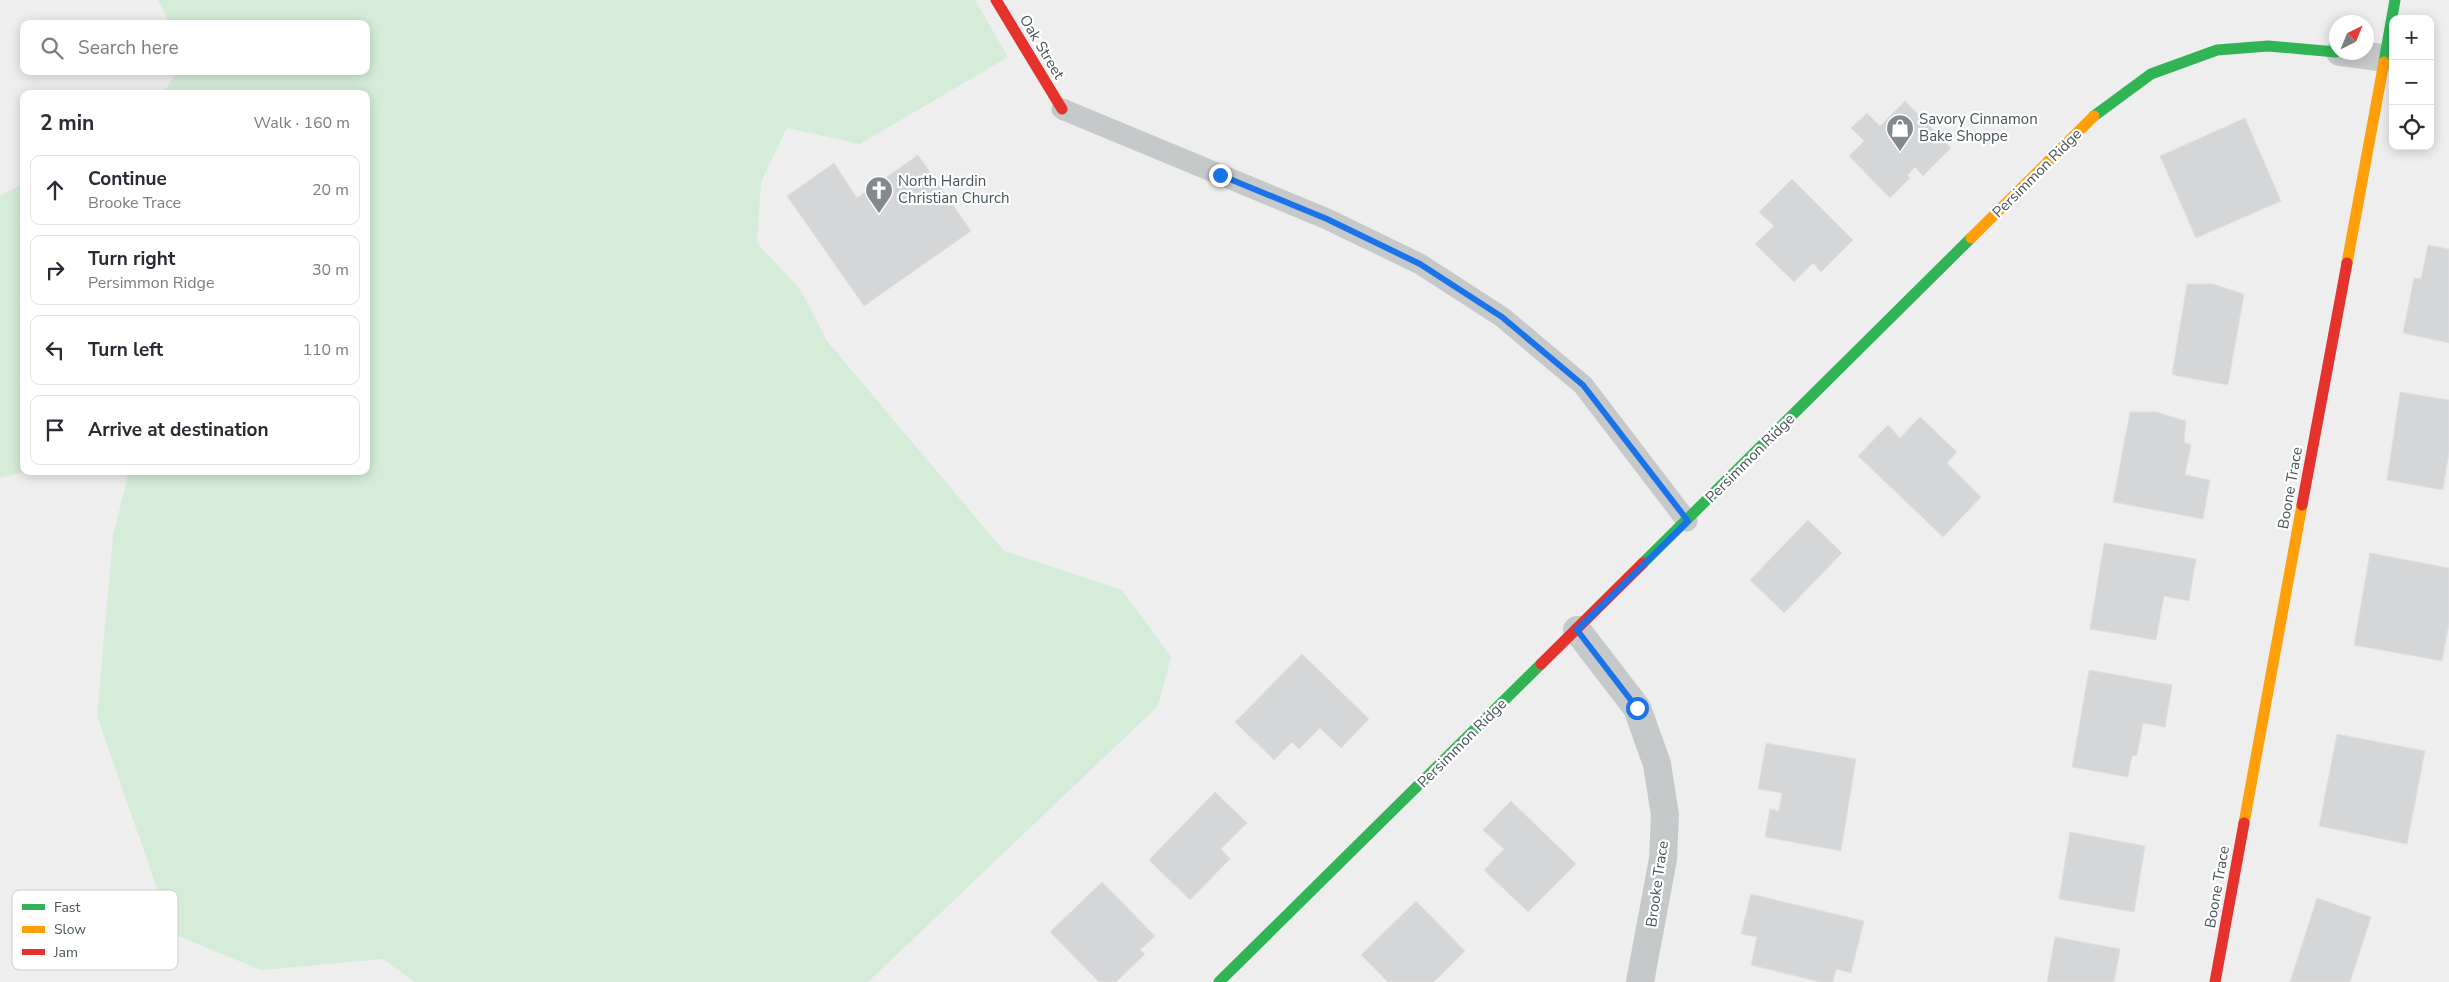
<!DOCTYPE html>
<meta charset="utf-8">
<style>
:root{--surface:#fff;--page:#f2f2f3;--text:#2b2b33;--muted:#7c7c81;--line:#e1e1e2}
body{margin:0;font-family:"Nunito Sans",sans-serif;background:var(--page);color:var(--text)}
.controls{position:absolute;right:15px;top:15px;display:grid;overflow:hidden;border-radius:10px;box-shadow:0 2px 12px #0003}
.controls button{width:45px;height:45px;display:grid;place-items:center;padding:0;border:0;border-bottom:1px solid var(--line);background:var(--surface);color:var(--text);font:25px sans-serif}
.compass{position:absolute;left:2329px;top:15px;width:45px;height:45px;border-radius:50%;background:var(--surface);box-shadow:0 2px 12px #0003;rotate:43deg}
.stop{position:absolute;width:15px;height:15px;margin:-11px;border:4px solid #1a73e8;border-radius:50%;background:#fff}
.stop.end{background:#1a73e8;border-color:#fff;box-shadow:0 1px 5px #0008}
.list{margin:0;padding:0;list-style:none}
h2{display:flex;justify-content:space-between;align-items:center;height:65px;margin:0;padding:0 20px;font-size:21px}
h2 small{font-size:16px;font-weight:400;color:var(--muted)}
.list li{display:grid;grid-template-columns:32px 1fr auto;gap:15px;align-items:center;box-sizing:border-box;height:70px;margin:0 10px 10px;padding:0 10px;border:1px solid var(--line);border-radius:10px}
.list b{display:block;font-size:19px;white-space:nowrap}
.list p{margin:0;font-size:16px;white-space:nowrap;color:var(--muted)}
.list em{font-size:16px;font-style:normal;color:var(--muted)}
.icon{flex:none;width:28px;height:28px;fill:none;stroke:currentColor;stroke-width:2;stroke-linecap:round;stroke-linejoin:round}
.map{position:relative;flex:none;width:2449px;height:982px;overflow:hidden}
.search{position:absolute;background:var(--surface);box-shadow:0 2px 12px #0003;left:20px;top:20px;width:350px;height:55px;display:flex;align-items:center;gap:12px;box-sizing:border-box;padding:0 18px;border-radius:10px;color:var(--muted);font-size:19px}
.panel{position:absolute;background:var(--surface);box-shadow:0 2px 12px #0003;left:20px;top:90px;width:350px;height:385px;border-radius:10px}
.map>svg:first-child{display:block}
</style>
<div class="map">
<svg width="2449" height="982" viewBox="0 0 2449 982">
<rect width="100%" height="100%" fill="#efeeee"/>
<path fill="#d4ecd8" d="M158,0H975L1008,57L860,144L787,128L761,182L757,243L800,289L827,341L1004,551L1122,590L1171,657L1158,706L868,982H415L383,959L261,970L173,934L97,716L113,536L129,471H366V94H163L177,71H366V24H170Z
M24,183V471H30L0,478V196Z"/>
<path fill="#d5d6d7" stroke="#e0e0e1" d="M1905,101L1951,148L1923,176L1915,167L1907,176L1910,178L1890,198L1849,156L1864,141L1851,128L1867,113L1880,126Z
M2245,118L2281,201L2196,238L2160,156Z
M918,155L971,231L864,306L787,196L834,163L857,198Z
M1792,179L1853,240L1821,272L1813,263L1794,282L1755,244L1774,226L1759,212Z
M2428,245L2449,249V343L2403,333L2414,278L2421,279Z
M2187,284H2213L2244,294L2228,385L2178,376L2172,374Z
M2400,392L2449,400V452L2443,490L2387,480Z
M2130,412H2156L2186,421L2184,442L2191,445L2185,475L2210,480L2203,519L2113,502Z
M1920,417L1957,452L1947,463L1981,497L1943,537L1858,456L1888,425L1900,438Z
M1808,520L1842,553L1784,613L1750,580Z
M2104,543L2196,559L2189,601L2164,596L2156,640L2090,629Z
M2370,553L2449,568V623L2442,661L2354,645Z
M1302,654L1369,719L1341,748L1320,728L1299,749L1292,742L1274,760L1235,722Z
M2089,670L2172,685L2165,727L2143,723L2137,755L2132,756L2128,777L2072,767Z
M2337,734L2425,751L2407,844L2319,826Z
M1766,743L1856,759L1841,851L1765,837L1770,809L1779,811L1782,793L1758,789Z
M1215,792L1247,823L1221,849L1230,859L1190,900L1149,860Z
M1511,801L1576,864L1528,912L1484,870L1504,849L1483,830Z
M2070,832L2145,846L2134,912L2059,899Z
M1102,882L1155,936L1140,950L1145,954L1116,982H1099L1050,932Z
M1751,894L1864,921L1851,973L1836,969L1833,982H1820L1751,965L1757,937L1741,934Z
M2317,898L2371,917L2350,982H2290Z
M1416,901L1465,951L1434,982H1388L1361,955Z
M2055,937L2120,949L2114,982H2047Z"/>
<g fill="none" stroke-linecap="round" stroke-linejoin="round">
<path stroke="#c6c9ca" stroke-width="21" d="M1062,109L1327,219L1420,264L1502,317L1583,385L1687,521"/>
<path stroke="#c6c9ca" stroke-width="28" d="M2340,52L2384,58
M1577,630L1637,708L1657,764L1665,815L1663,859L1640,982"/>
<path stroke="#30b455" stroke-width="11" d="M2384,62L2395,0
M2094,116L2151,74L2217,50L2268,46L2336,52
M1643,563L1971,238
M1219,982L1541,664"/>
<path stroke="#ff9f0a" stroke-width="11" d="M1971,238L2094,116
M2347,263L2384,62
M2244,823L2302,505"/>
<path stroke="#e5322d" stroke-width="11" d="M996,0L1062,109
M2302,505L2347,263
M1541,664L1643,563
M2215,982L2244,823"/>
</g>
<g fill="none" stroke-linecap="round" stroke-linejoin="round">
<path stroke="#1a73e8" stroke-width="6" d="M1220,175L1327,219L1420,264L1502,317L1583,385L1688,521L1577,630L1637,708"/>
</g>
<defs>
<g id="shop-pin" transform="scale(1.4375)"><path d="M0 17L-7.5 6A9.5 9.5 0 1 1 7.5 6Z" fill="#828a8d" stroke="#fff"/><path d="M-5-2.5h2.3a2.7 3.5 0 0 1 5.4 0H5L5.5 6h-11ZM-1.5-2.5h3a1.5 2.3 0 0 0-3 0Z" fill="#fff"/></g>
<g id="church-pin" transform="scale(1.4375)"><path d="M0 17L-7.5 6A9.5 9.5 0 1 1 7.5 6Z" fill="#828a8d" stroke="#fff"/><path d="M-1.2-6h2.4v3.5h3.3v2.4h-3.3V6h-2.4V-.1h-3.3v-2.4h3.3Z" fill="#fff"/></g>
</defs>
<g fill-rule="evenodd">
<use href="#shop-pin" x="1900" y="128"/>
<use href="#church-pin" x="879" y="190"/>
</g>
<g text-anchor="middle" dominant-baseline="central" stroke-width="4.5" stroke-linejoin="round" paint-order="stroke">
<g font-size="15" fill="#475459" stroke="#fff">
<text transform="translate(1042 47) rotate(59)">Oak Street</text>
<text transform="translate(2037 173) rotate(-45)">Persimmon Ridge</text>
<text transform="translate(1750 458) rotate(-45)">Persimmon Ridge</text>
<text transform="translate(2290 488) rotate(-80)">Boone Trace</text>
<text transform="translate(1462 743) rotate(-45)">Persimmon Ridge</text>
<text transform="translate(1657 884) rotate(-82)">Brooke Trace</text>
<text transform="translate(2217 887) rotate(-80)">Boone Trace</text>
</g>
<g font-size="15" fill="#475459" stroke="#fff" text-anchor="start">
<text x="1919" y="119">Savory Cinnamon<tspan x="1919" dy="17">Bake Shoppe</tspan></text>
<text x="898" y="181">North Hardin<tspan x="898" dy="17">Christian Church</tspan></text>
</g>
</g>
<rect x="12" y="890" width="166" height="80" rx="8" fill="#fff" stroke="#c8cccd" stroke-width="1"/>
<rect x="22" y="904" width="23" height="6" fill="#30b455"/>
<rect x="22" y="926" width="23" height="7" fill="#ff9f0a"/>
<rect x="22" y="949" width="23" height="6" fill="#e5322d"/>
<g font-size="14" fill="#475459">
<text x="54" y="912">Fast</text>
<text x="54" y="934">Slow</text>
<text x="54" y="957">Jam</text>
</g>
</svg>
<div class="controls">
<button>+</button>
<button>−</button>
<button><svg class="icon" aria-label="locate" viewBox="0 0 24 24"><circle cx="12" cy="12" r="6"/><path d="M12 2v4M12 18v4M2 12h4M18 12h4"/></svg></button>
</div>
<svg class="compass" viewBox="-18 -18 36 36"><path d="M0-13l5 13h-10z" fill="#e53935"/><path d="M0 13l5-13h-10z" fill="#7c7c81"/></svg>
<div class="stop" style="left:1637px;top:708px"></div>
<div class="stop end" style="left:1220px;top:175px"></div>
<div class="search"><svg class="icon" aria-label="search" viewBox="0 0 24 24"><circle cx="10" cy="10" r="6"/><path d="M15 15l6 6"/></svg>Search here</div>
<section class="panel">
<h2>2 min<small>Walk · 160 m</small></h2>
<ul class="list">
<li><svg class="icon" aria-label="ahead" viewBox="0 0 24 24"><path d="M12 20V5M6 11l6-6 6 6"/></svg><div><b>Continue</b><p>Brooke Trace</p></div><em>20 m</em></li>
<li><svg class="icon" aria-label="right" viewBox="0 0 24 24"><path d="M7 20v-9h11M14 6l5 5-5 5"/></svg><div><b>Turn right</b><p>Persimmon Ridge</p></div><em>30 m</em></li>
<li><svg class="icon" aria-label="left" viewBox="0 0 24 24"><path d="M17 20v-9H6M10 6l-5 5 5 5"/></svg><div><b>Turn left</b></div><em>110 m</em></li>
<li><svg class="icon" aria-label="arrive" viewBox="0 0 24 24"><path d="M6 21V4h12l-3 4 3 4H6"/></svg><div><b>Arrive at destination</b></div></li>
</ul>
</section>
</div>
